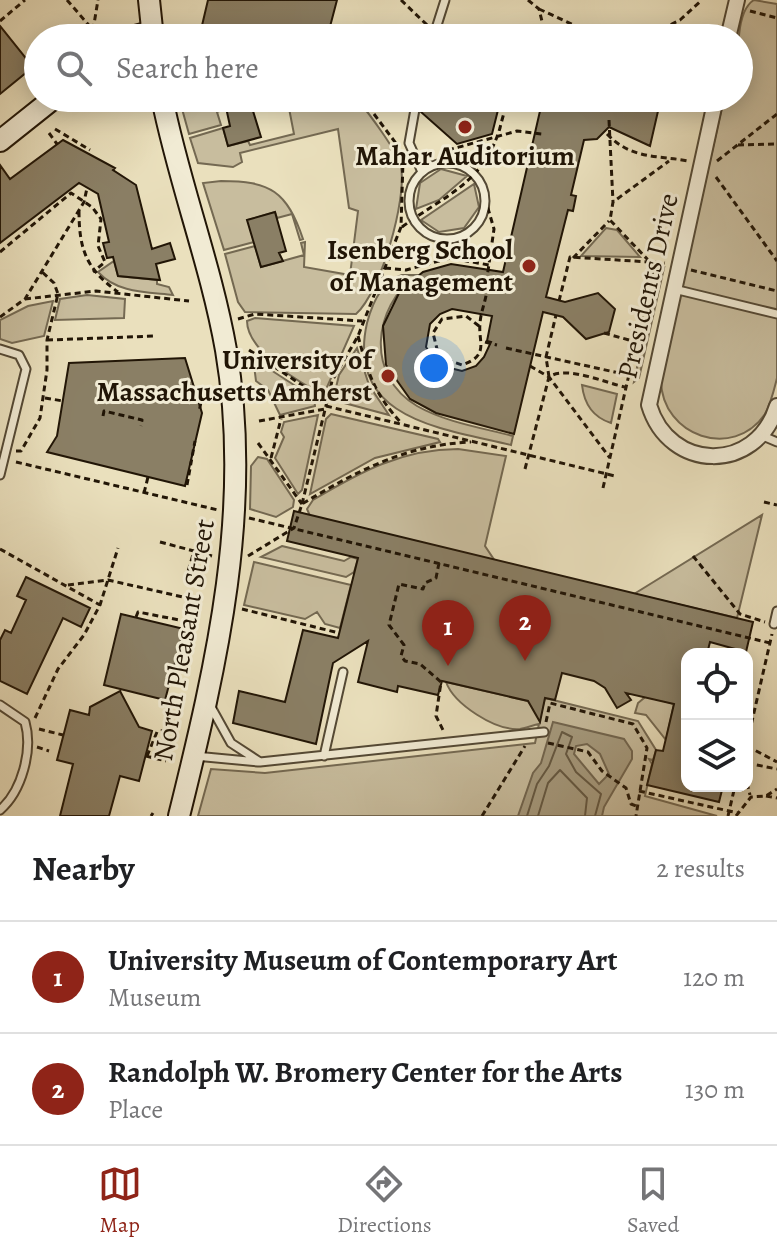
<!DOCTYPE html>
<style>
:root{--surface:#fff;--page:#f2f2f2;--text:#202124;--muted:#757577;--line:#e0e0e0;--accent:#8f2418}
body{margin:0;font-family:Alegreya,serif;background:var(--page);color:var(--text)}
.controls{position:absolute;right:24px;bottom:24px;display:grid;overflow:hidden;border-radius:16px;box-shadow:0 4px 20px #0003}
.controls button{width:72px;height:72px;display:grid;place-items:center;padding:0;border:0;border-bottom:2px solid var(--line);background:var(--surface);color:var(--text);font:40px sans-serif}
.you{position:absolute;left:434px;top:368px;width:28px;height:28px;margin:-20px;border:6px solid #fff;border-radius:50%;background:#1a73e8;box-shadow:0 0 0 12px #1a73e833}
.badge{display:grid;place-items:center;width:52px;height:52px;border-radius:50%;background:var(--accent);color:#fff;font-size:26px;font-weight:700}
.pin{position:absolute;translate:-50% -66px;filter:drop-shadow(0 2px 4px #0008)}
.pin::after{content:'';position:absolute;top:42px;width:28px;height:24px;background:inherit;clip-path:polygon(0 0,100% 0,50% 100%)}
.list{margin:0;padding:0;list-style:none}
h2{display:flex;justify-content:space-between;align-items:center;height:104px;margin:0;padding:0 32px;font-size:34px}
h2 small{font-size:26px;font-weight:400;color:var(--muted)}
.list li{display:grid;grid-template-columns:52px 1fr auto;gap:24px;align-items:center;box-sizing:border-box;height:112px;padding:0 32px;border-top:2px solid var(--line)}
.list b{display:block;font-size:30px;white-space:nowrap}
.list p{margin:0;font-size:26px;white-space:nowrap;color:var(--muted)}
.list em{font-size:26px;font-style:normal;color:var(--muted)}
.icon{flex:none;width:44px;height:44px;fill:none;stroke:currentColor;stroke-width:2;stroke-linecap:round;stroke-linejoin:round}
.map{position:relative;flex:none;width:777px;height:816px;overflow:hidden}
.search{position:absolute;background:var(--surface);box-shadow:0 4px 20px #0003;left:24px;right:24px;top:24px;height:88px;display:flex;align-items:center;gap:20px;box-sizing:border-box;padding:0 28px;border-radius:44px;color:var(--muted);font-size:30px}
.sheet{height:328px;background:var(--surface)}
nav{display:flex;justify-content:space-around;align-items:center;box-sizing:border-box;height:112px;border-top:2px solid var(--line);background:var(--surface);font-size:22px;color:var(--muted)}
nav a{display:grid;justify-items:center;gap:4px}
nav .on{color:var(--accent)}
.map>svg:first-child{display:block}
</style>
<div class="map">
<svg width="777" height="816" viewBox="0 0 777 816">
<rect width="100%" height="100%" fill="#eae0bd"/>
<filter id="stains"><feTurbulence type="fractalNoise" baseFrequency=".0025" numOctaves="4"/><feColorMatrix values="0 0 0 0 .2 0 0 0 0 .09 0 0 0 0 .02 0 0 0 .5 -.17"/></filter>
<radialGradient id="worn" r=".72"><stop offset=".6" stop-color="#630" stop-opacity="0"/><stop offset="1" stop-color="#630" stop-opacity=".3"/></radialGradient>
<path fill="#c8bd9e" stroke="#746952" stroke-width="2" d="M754,0L777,4V378C774,390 771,403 765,414C733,461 662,436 661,381L724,98H739C739,74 732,13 754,0Z
M179,98H224L227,108L217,112L221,125L189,134Z
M287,98L357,99C367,111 399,153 401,167C407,199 381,292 356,314L245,312L238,302L225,254L255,246L261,267L304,255L301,243L305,242L304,267L350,275L358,211L349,208L338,129L240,153L242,162L233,167L198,163L190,138L223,128L228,146L248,141L250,145L294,134Z
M441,169L467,176L439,200L416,209L420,183Z
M221,181C270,181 287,191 303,239L300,240L292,214L277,218L275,212L248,220L254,242L224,250L203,183Z
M474,184L479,207L464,228L439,232L421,220Z
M606,228L617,230L640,257L581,256Z
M114,261L118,276L157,280V284L169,287L173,295C146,292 117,293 98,272Z
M664,268L639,378L634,382L657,272Z
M402,275H416C373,308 365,375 417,406C445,422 482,428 513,436L511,445C445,429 345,420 367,323C372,304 381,281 402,275Z
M87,295L125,299L124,318L55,320L60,299Z
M53,301L44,336L12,343L0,339V320L28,306Z
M255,318L354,326L324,394C300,385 247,350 247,321Z
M357,348L369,385L389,415L333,400L339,375Z
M257,361L314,398L315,406L280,415L268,390L256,381L254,365Z
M582,385L617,394L611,423C592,417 584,403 582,385Z
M331,414L438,439L440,442L375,458L310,494L326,419Z
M318,415L302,490L298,494L275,458L284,437L281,432L284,422Z
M458,449L506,456L485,546L495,561L310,516L307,509L313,500C360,472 402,449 458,449Z
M258,457L267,459L294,500L293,507L276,517L250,509L251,466Z
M762,515L737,618L634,594Z
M282,546L344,561L351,557L358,559L354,572L346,577L261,557Z
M254,562L351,585L340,628L325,624L317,612L305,619L244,605Z
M446,682L528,701L540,718L545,698L638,721L656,750L653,760L649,759L652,764L645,796L717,816H198L211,769L265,773L535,743L539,724C533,725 527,728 520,729C495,731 454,704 446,682Z
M641,694L674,704L666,740L646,715L635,713L638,703L644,698Z"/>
<path fill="#a69b7f" stroke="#71654f" stroke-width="2" fill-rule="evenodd" d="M553,722L624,739L632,751V759L604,807L602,816H518L533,773L541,763ZM587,744L600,754L609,774L599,784L574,754L576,746Z"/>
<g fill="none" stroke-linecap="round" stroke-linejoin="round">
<path stroke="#645842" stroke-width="2" d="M527,816L537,784L549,766L562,732L572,737L566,754L576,772L601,794L595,816
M538,816L548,783L560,770L587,798L585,816"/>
</g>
<path fill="#8a7f65" stroke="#211506" stroke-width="2" fill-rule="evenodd" d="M208,0H337L327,38H216L200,34Z
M0,26L33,67L0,94Z
M224,98H249L261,137L228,146L223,128L230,126Z
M425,98H501L492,134L457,144L421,112Z
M543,98H661L650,146L609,127L597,139L584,140L571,195L576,196L573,211L568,210L546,297L565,302L598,293L615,309L609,332L586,339L563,317L543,312L514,434L436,413L410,399L386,365L383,326L400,291L423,272L451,264L503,272ZM452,309L492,316L487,341L491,342L484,357L476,366L462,371L438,365L426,347L430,324L440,314Z
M63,140L115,168L113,170L136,185L152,249L170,243L175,259L156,264L160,280L118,276L113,257L107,258L103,243L109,242L98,194L79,183L0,243V165L10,179Z
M275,212L286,251L279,253L283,261L261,267L247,220Z
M185,358L202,413L185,486L47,452L57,436L69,363Z
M294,511L753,622L746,652L710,642L707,654H687V786H723L719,802L647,785L656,750L663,751L674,704L626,693L631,700L617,708L605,688L594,681L562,673L555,700L545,698L540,722L528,701L442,681L438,695L398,686L397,692L358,682L368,641L333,663L316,744L233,723L239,691L285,702L303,630L338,638L358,558L287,541Z
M26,577L90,608L81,627L63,618L27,694L0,681V640L5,630L11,633L26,600L17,596Z
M121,614L184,629L165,700L104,685Z
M120,691L139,727L152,731L139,781L120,776L109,816H60L73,764L57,760L70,710L89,715L90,707Z"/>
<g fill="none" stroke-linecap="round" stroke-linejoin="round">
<g stroke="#534834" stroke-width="11">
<path id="lane" d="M433,38L445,0
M417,98L409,143L422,172
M409 201a38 38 0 1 1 76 0a38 38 0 1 1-76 0Z
M674,289L777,314
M0,349L19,355L26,369L0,475
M763,436L777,442
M774,624L777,611
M0,705L25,722C33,750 22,791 0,810
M211,707L231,743L260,762L544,732
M195,756L258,762
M324,756L343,672"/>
</g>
<g stroke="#534834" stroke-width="18">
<path id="street" d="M728,38L737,0
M716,98L649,405C669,472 756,474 777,406"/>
</g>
<g stroke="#211506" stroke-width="24">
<path id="secondary" d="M149,0L153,38
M128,38L153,31
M162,98C179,183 211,265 226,350C253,508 217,663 179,816
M0,141L54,98"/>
</g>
<path stroke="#211506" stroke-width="3" stroke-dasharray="6 4" stroke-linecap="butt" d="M67,0L93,30
M401,0L427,25
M528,0L539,9L546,38
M539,9L589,32
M750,11L777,18
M0,21L25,0
M93,30L98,0
M575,38L589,32L614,38
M644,38L680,20L702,0
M362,98L398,146
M609,120L613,202
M55,129L90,150
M49,133L57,144
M607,134C632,160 658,155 688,161
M738,145L777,144
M717,161L777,114
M450,163L452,149L517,131L542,134
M716,177L777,261
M485,198L494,229L487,278
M79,211C79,249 86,269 118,292
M402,227C445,195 483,184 500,128C502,118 507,107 505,98
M448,239L450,258
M0,252L71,193L92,207L101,219L98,246L105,262L93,272
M573,258L609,221
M649,261L610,220L613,202L669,161
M385,268L406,270L450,258L489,265
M691,270L777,291
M25,299L96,291L189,301
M559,301L570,257L665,263
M0,317L25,299L84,202L87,188
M238,319L255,314L362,321
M479,326L466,316L442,319L433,333L439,357L462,365C490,355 478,343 480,323C481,309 488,297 487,283
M604,333L636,342
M358,336C369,376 374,393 402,424
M47,340L155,336
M485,342L497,345
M506,348L628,375
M249,350L326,401
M530,366L549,377L610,458
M549,377L546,357L556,315
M45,398L63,401
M178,398L202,397L199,412
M326,406L615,476
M103,416L104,411L142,420L141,426
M259,421L325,409
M258,443L302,504
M16,451H21L40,418L47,370V340L58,294L54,283L40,270
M271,458L281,419
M16,462L218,510
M525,469L549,377C566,365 606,383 625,387
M187,485L195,441
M603,488L655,261
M144,493L148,477
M764,502L777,505
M302,504L332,381L358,336L401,227L403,160
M249,518L770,643
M160,542L194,551L187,575L191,576L198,552L212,556
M0,549L100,605
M248,556L294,528L302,504C357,471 405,445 471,442
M693,556L740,614L765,622
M439,563L436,578L425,583L423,589L399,584L389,625L404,645L401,656L405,661L420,664L441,682L436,716L444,732
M68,585L108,580L205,602
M242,609L339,633
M136,617L138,612L200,624
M35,718L58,669L84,635L100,605L118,548
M546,722L550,703L633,724L647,748L636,816
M39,729L63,735
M548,743L588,752L602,771L626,788L631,804L636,806
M747,743L772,634
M747,746L777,762
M37,747L49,751
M146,756L166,761
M147,756L157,732L174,728
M747,763L777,769
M747,783L750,795
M639,791L738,813
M766,796L777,798
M151,816L153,813
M482,816L525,746
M728,816L735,786
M736,816L751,797L766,796L777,789"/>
<use href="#lane" stroke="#f1ebd4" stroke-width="7"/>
<use href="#street" stroke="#f1ebd4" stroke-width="14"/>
<use href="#secondary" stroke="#f1ebd4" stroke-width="20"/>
</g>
<g fill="#8f2418" stroke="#f1ebd4" stroke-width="3">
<circle cx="465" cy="127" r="8"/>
<circle cx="529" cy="266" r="8"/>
<circle cx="388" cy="376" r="8"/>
</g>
<g text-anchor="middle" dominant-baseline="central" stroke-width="6" stroke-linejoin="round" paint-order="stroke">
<g font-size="28" font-weight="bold" fill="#211506" stroke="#f1ebd4" text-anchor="end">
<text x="465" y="156" text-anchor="middle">Mahar Auditorium</text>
<text x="513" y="250">Isenberg School<tspan x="513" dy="32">of Management</tspan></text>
<text x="372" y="360">University of<tspan x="372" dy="32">Massachusetts Amherst</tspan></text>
</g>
<g font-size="28" fill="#211506" stroke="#f1ebd4">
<text transform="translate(648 286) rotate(-77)">Presidents Drive</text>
<text transform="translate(184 640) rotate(-80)">North Pleasant Street</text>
</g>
</g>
<rect width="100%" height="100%" filter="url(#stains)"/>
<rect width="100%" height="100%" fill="url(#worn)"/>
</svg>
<div class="controls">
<button><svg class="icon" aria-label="locate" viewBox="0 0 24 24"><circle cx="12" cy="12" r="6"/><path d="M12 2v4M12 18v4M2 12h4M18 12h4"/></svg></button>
<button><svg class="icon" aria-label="layers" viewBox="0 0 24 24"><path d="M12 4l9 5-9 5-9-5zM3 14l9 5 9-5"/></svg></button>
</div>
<div class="you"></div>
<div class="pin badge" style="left:448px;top:666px">1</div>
<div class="pin badge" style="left:525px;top:661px">2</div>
<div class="search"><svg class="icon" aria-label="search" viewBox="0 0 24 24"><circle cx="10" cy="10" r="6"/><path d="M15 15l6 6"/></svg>Search here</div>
</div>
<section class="sheet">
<h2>Nearby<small>2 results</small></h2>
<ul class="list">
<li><span class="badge">1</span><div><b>University Museum of Contemporary Art</b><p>Museum</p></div><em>120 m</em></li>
<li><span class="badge">2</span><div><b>Randolph W. Bromery Center for the Arts</b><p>Place</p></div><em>130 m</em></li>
</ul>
</section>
<nav>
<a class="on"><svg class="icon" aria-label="map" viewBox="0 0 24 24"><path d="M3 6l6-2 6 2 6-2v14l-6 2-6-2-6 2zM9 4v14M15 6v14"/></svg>Map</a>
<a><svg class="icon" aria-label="directions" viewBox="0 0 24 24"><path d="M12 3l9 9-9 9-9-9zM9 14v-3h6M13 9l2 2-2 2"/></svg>Directions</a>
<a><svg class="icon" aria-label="saved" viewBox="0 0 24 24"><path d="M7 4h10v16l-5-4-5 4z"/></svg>Saved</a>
</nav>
